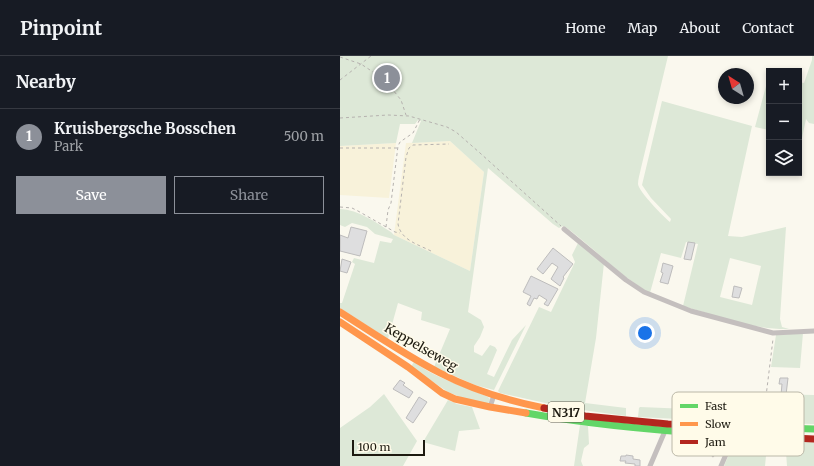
<!DOCTYPE html>
<meta charset="utf-8">
<style>
:root{--surface:#171b24;--page:#242831;--text:#f1f3f6;--muted:#9ea1a6;--line:#363941;--accent:#8c9099}
body{margin:0;font-family:Merriweather,serif;background:var(--page);color:var(--text)}
.controls{position:absolute;right:12px;top:12px;display:grid;overflow:hidden;border-radius:0px;box-shadow:0 2px 6px #0003}
.controls button{width:36px;height:36px;display:grid;place-items:center;padding:0;border:0;border-bottom:1px solid var(--line);background:var(--surface);color:var(--text);font:20px sans-serif}
.compass{position:absolute;left:378px;top:12px;width:36px;height:36px;border-radius:50%;background:var(--surface);box-shadow:0 2px 6px #0003;rotate:323deg}
.scale{position:absolute;left:12px;bottom:10px;width:73px;box-sizing:border-box;padding-left:4px;border:2px solid #1d1a10;border-top:0;font-size:11px;line-height:14px;white-space:nowrap;color:#1d1a10;-webkit-text-stroke:3px #fffbe9;paint-order:stroke}
.you{position:absolute;left:305px;top:277px;width:14px;height:14px;margin:-10px;border:3px solid #fff;border-radius:50%;background:#1a73e8;box-shadow:0 0 0 6px #1a73e833}
.badge{display:grid;place-items:center;width:26px;height:26px;border-radius:50%;background:var(--accent);color:#fff;font-size:13px;font-weight:700}
.pin{position:absolute;translate:-50% -50%;border:2px solid #fff;box-shadow:0 1px 4px #0006}
.list{margin:0;padding:0;list-style:none}
h2{display:flex;justify-content:space-between;align-items:center;height:52px;margin:0;padding:0 16px;font-size:17px}
h2 small{font-size:13px;font-weight:400;color:var(--muted)}
.list li{display:grid;grid-template-columns:26px 1fr auto;gap:12px;align-items:center;box-sizing:border-box;height:56px;padding:0 16px;border-top:1px solid var(--line)}
.list b{display:block;font-size:15px;white-space:nowrap}
.list p{margin:0;font-size:13px;white-space:nowrap;color:var(--muted)}
.list em{font-size:13px;font-style:normal;color:var(--muted)}
.actions{display:flex;gap:8px;padding:12px 16px}
.actions a{flex:1;padding:9px 0;border:1px solid var(--accent);border-radius:0px;text-align:center;font-size:14px;color:var(--accent)}
.actions .main{background:var(--accent);color:#fff}
.icon{flex:none;width:22px;height:22px;fill:none;stroke:currentColor;stroke-width:2;stroke-linecap:round;stroke-linejoin:round}
.map{position:relative;flex:none;width:474px;height:410px;overflow:hidden}
header{display:flex;align-items:center;gap:24px;box-sizing:border-box;height:56px;padding:0 20px;background:var(--surface);border-bottom:1px solid var(--line)}
header strong{font-size:19px}
nav{display:flex;gap:22px;margin-inline-start:auto;font-size:14px}
main{display:flex}
aside{flex:1;background:var(--surface)}
.map>svg:first-child{display:block}
</style>
<header>
<strong>Pinpoint</strong>
<nav><a>Home</a><a>Map</a><a>About</a><a>Contact</a></nav>
</header>
<main>
<aside>
<h2>Nearby<small></small></h2>
<ul class="list">
<li><span class="badge">1</span><div><b>Kruisbergsche Bosschen</b><p>Park</p></div><em>500 m</em></li>
</ul>
<div class="actions"><a class="main">Save</a><a>Share</a></div>
</aside>
<div class="map">
<svg width="474" height="410" viewBox="0 0 474 410">
<rect width="100%" height="100%" fill="#faf8ee"/>
<path fill="#f8f2da" d="M110,85L144,116L130,215L54,179L66,87Z
M56,87L49,142L0,139V90Z"/>
<path fill="#dde8d7" fill-rule="evenodd" d="M0,0H328L301,112C300,117 298,123 298,128C299,136 323,160 330,166L331,163L311,142L302,129L322,45L412,70L388,180L402,181L446,171L440,263L442,271L449,273C413,274 378,260 343,250L358,188L346,186L341,202L321,197L310,237C280,220 255,193 227,172L223,170L219,172L213,168L148,112L128,256L141,264L144,271L140,281L134,290V296L142,300L150,289L155,291L157,294L147,318L154,321L172,284L186,269L154,334L135,329L94,311L110,273L81,264L82,256L58,247L48,283L0,252V247H2L15,208L12,206L14,202L34,207L40,185L51,187L53,183L35,178L27,171L12,167L5,171L0,169V153C19,154 35,166 51,176L54,179L130,215L144,116L110,85L72,87L81,65L78,64L75,68H60L56,87L0,90ZM390,202L421,210L412,249L380,241Z
M472,0H474V68L469,67L466,63L462,82L459,81V26L464,27L472,4Z
M429,19V74L415,71Z
M238,187L264,207L256,282L245,347L286,352V360L228,352L160,337L158,335L199,251L211,256L235,206L232,199Z
M463,277L460,312L431,311L436,279Z
M74,306C99,324 122,329 148,341L150,343L148,348L123,342L108,336L72,312V309Z
M44,338L77,385L63,410H0V372L30,351Z
M428,338L474,339V368L426,367L425,365Z
M108,344L117,348L132,351L140,373L119,375L115,395L83,386Z
M300,351L422,356L420,365L418,367L298,361L299,352Z
M240,369L248,370L249,388L244,392L241,405L243,410H234Z
M396,382L430,383V396L426,400L425,410H384Z
M439,384L474,385V410H447L446,396H442V390H439Z"/>
<path fill="#dededf" stroke="#bdbcbc" d="M11,171L27,175L20,200L0,195V179L8,182Z
M348,186L355,187L351,204L344,203Z
M213,192L233,208L223,221L224,222L220,230L211,223L218,211L212,207L203,218L197,213Z
M2,203L11,206L7,217L0,215Z
M323,207L333,210L328,228L320,226L323,217L321,216Z
M191,220L218,233L208,250L204,248L207,244L199,239L197,243L194,242L190,250L187,248L191,240L183,236Z
M394,230L402,232L399,242L392,241Z
M440,322H448L446,339H441L442,328H439Z
M60,324L65,327L63,329L73,336L69,342L53,333Z
M79,341L87,346L73,367L66,362Z
M286,399L293,400V403L300,404V410H295V408L285,407L286,405H280L281,400H286Z"/>
<g fill="none" stroke-linecap="round" stroke-linejoin="round">
<path stroke="#b6b2af" stroke-width="1" stroke-dasharray="3 3" stroke-linecap="butt" d="M0,1L21,8L45,24L61,44L66,59
M0,24L31,0
M0,62L48,59L69,60L107,71L116,76L140,97L221,170
M0,92H58
M0,151L12,152L18,155L55,176L60,177
M46,171L48,154L51,147L58,90L60,86L73,77L80,63
M91,195C77,188 61,184 58,168L66,101L69,92L73,89L109,88
M423,365L433,283"/>
<path stroke="#c4bfbe" stroke-width="2.5" d="M371,379V394L373,400"/>
<path stroke="#c4bfbe" stroke-width="5" d="M224,173L286,224L304,236L351,255L433,277L474,275
M150,351L154,339
M310,410L325,375
M381,410L394,380"/>
<path stroke="#63d668" stroke-width="7" d="M186,357C248,368 311,374 374,378
M381,370L474,373"/>
<path stroke="#ff974d" stroke-width="7" d="M0,256C33,277 65,299 100,317C131,333 169,345 204,352
M0,266L68,311L102,337L115,343L150,351L186,357"/>
<path stroke="#b3261e" stroke-width="7" d="M204,352L245,360L328,368L381,370
M374,378L474,383"/>
</g>
<g text-anchor="middle" dominant-baseline="central" stroke-width="3" stroke-linejoin="round" paint-order="stroke">
<rect fill="#fffbe9" stroke="#615e51" stroke-width="1" x="208" y="346" width="36" height="20" rx="3"/>
<g font-size="12" font-weight="bold" fill="#1d1a10">
<text x="226" y="356">N317</text>
</g>
<g font-size="13" fill="#1d1a10" stroke="#fffbe9">
<text transform="translate(81 291) rotate(30)">Keppelseweg</text>
</g>
</g>
<rect x="332" y="336" width="132" height="64" rx="6" fill="#fffbe9" stroke="#bbb8a8" stroke-width="1"/>
<rect x="340" y="348" width="18" height="4" fill="#63d668"/>
<rect x="340" y="366" width="18" height="4" fill="#ff974d"/>
<rect x="340" y="384" width="18" height="4" fill="#b3261e"/>
<g font-size="11" fill="#1d1a10">
<text x="365" y="354">Fast</text>
<text x="365" y="372">Slow</text>
<text x="365" y="390">Jam</text>
</g>
</svg>
<div class="controls">
<button>+</button>
<button>−</button>
<button><svg class="icon" aria-label="layers" viewBox="0 0 24 24"><path d="M12 4l9 5-9 5-9-5zM3 14l9 5 9-5"/></svg></button>
</div>
<svg class="compass" viewBox="-18 -18 36 36"><path d="M0-13l5 13h-10z" fill="#e53935"/><path d="M0 13l5-13h-10z" fill="#9ea1a6"/></svg>
<div class="scale">100 m</div>
<div class="you"></div>
<div class="pin badge" style="left:47px;top:22px">1</div>
</div>
</main>
